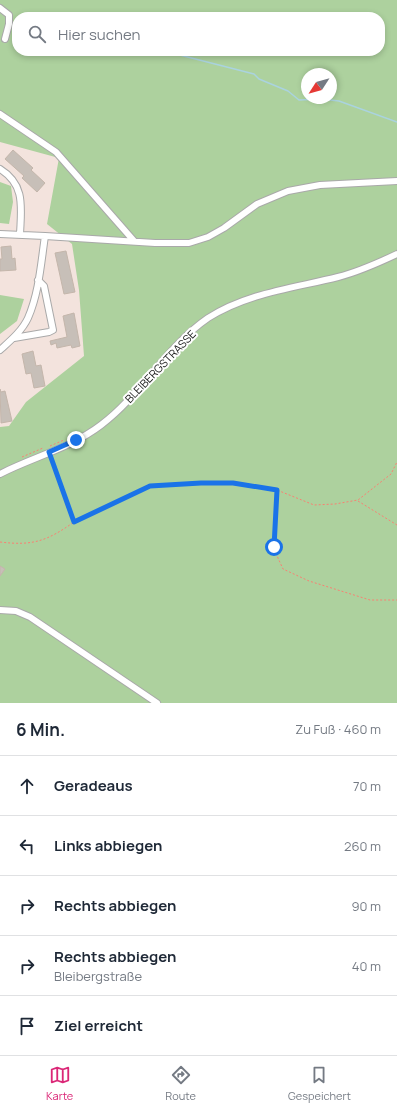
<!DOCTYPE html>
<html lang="de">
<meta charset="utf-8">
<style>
:root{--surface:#fff;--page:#f2f2f3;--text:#1f2937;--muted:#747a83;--line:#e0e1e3;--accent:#db2777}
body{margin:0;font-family:Manrope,sans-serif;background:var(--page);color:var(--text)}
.compass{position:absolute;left:301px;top:68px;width:36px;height:36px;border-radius:50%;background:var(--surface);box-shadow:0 2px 6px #0003;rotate:234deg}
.stop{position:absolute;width:12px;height:12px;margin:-9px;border:3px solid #1a73e8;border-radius:50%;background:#fff}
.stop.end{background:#1a73e8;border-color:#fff;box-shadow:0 1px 4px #0008}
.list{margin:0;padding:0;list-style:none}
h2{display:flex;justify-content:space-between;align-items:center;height:52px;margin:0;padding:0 16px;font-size:17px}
h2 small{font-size:13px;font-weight:400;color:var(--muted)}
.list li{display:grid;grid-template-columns:26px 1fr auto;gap:12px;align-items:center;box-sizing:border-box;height:60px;padding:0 16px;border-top:1px solid var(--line)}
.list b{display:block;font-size:15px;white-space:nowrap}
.list p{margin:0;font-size:13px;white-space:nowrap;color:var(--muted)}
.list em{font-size:13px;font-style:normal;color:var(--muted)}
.icon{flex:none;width:22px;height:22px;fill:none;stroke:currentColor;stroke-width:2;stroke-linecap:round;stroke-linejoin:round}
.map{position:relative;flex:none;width:397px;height:703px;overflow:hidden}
.search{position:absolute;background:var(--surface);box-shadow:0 2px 6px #0003;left:12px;right:12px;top:12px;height:44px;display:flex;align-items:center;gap:10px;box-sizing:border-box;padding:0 14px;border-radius:16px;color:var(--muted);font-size:15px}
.sheet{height:352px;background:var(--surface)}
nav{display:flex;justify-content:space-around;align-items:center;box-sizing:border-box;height:56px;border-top:1px solid var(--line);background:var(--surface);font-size:11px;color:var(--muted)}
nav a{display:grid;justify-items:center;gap:2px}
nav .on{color:var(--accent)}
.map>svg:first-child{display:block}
</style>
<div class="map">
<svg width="397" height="703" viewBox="0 0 397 703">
<rect width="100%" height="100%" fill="#f2efe9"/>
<path fill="#f3e3dd" d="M0,1L17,17L5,100L61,140L173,331L0,459Z"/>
<path fill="#add19e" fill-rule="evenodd" d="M0,0H397V703H0V427L9,426L26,402L84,356L79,290L72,244L47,224L59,158L0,142ZM17,17H380V51H17ZM307,74H331V98H307Z
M0,182L11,186L13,202L9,224L0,223Z
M0,295L24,299L17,321L0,334Z"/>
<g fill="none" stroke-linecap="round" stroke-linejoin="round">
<path stroke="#aad3df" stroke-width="1.5" d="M105,51H112
M158,51L161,53L176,54L254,74L259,79L288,91L299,100L322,99L339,101L397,122"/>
</g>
<path fill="#c7bfb8" stroke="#c4b6ab" d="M13,150L33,168L31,170L45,183L37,192L22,178L24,176L5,159Z
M11,246L12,259L15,258L16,270L0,271V259H2L1,247Z
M66,251L75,292L64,294L55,253Z
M74,313L80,346L72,348L71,345L57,348L56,343L51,345L50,341L67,337L63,316Z
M33,351L36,366L41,365L45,386L34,388L31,373L26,374L22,354Z
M0,389L1,392L5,391L12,421L1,423Z
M0,566L5,569L0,576Z"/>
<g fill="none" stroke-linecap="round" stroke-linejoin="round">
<g stroke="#a9a9a9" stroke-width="8">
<path id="minor" d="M0,8L9,15V24L5,39
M0,114L56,152L134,241
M0,169C26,185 21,208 20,235
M0,234L45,236C41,263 39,293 28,318C22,331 10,341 0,350
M45,236L155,243H189L208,237L224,228L257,204L288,191L320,185L397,181
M14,338L49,332L53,330L44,286L38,280
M0,474C33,457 71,448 101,425C141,395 166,347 208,318C247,293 294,288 338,277C358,272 378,263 397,254
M0,610L16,611L30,617L157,703"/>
</g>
<path stroke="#fa8072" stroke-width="1" stroke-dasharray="2 2" stroke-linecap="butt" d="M50,446L64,440
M22,457L43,448
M52,458L74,522L150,486L201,483H233L277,490L314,505L335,504L358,500L391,474L397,462
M277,490L273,547L283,569L309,581L370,600H397
M358,501L397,525
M0,542C33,546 47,541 74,522"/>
<use href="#minor" stroke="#fff" stroke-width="6"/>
</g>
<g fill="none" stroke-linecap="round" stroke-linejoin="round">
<path stroke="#1a73e8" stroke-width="5" d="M76,440L49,452L74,522L150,486L201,483H233L277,490L274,547"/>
</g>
<g text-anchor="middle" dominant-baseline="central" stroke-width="4" stroke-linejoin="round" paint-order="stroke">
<g font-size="11" fill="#222" stroke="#fff">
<text transform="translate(160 366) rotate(-46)">BLEIBERGSTRASSE</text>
</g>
</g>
</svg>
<svg class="compass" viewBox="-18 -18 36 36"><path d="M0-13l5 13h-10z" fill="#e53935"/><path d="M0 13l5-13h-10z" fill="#747a83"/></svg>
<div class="stop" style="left:274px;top:547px"></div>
<div class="stop end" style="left:76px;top:440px"></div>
<div class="search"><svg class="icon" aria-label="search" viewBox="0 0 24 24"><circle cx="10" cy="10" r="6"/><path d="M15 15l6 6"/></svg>Hier suchen</div>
</div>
<section class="sheet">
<h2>6 Min.<small>Zu Fuß · 460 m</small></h2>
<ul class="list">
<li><svg class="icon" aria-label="ahead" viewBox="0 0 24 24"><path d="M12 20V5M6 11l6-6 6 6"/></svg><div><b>Geradeaus</b></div><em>70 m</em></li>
<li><svg class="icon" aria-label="left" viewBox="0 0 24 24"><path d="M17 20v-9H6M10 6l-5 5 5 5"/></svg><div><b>Links abbiegen</b></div><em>260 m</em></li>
<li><svg class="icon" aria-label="right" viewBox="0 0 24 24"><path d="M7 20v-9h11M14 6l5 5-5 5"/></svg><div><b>Rechts abbiegen</b></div><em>90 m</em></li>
<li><svg class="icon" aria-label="right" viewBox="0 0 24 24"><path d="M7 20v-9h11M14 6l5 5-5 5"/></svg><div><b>Rechts abbiegen</b><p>Bleibergstraße</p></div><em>40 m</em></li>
<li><svg class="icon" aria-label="arrive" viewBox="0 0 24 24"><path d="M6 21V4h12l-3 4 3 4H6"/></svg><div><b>Ziel erreicht</b></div></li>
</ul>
</section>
<nav>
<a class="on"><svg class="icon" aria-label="map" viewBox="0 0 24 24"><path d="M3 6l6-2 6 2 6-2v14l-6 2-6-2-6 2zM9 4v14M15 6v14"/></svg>Karte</a>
<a><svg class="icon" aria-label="directions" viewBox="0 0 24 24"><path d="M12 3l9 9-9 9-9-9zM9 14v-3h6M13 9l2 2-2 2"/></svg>Route</a>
<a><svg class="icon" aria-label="saved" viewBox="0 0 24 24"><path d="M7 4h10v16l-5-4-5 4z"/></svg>Gespeichert</a>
</nav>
